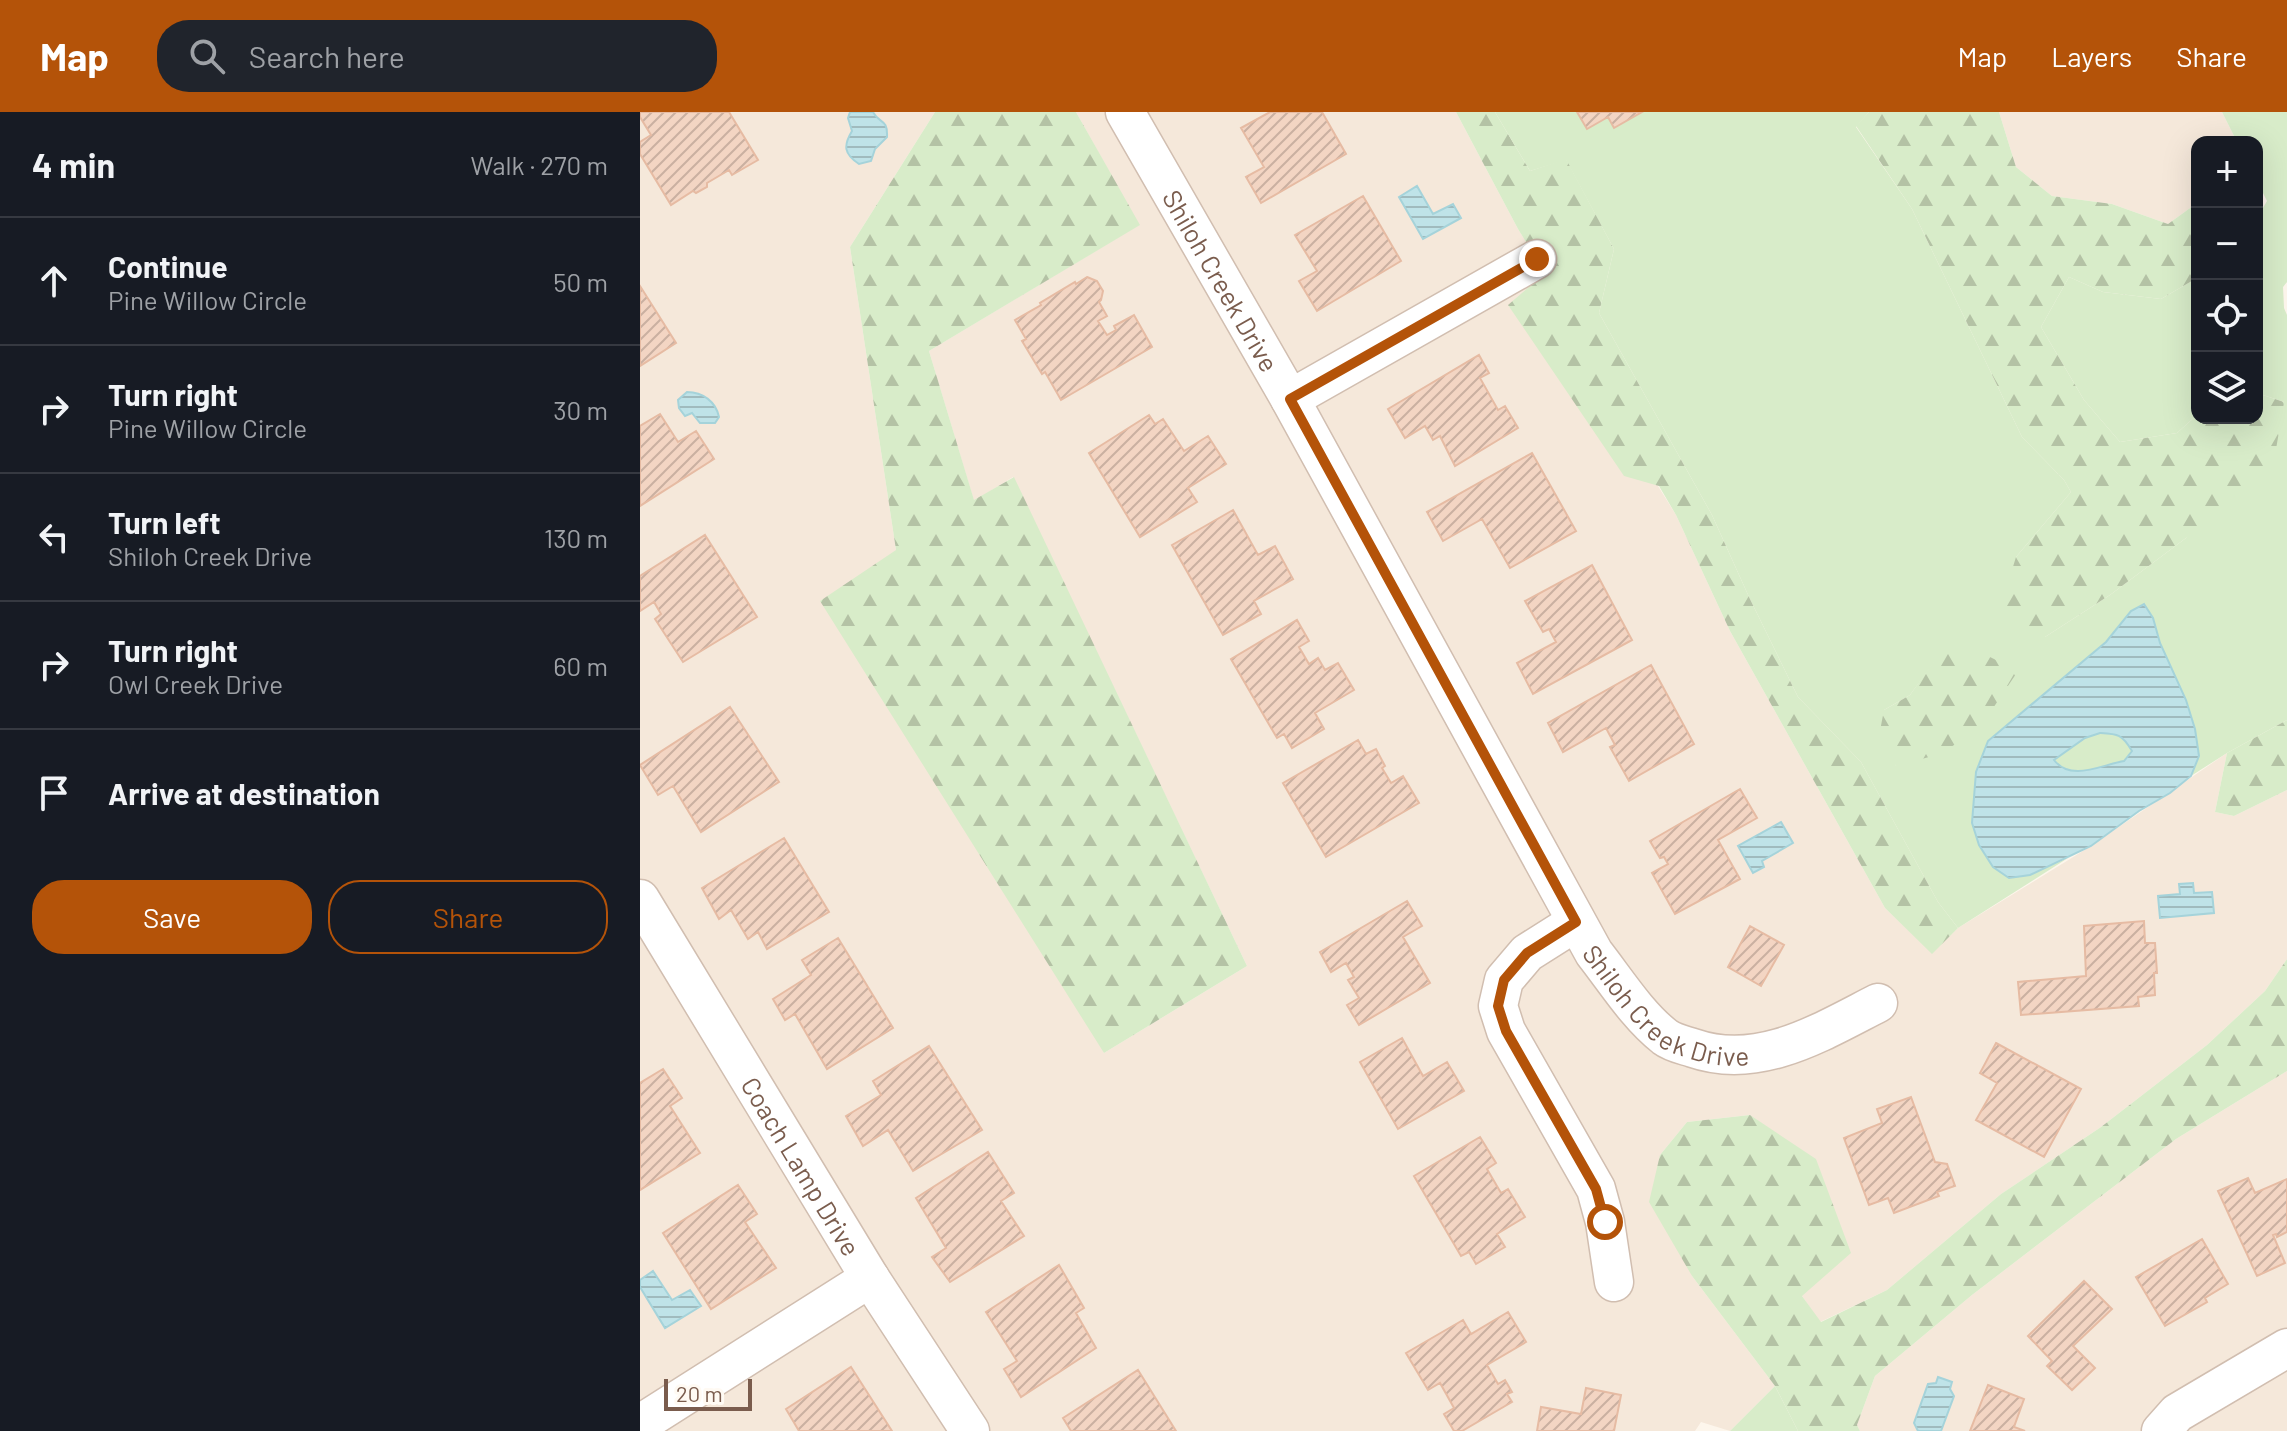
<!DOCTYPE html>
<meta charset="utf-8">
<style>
:root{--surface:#171b24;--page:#20242c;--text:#f1f3f6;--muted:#9ea1a6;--line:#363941;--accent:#b45309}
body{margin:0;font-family:Barlow,sans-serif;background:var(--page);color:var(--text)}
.controls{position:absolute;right:24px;top:24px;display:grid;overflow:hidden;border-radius:16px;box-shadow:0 8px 32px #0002}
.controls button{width:72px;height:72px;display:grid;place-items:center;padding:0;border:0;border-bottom:2px solid var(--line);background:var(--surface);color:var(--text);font:40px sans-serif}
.scale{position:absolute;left:24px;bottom:20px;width:88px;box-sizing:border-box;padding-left:8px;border:4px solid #7a5c4d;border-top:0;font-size:22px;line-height:28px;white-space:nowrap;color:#7a5c4d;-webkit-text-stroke:6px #fffaf3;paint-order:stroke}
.stop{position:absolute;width:24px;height:24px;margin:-18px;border:6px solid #b45309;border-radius:50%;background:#fff}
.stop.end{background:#b45309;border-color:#fff;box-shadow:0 2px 8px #0008}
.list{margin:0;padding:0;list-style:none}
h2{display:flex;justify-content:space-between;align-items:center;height:104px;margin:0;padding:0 32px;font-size:34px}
h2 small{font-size:26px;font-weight:400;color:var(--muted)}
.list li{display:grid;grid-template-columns:52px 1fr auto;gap:24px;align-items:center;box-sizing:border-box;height:128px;padding:0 32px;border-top:2px solid var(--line)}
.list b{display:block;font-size:30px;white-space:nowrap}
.list p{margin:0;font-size:26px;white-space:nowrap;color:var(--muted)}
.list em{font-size:26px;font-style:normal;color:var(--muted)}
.actions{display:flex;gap:16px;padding:24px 32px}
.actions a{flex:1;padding:18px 0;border:2px solid var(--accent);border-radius:32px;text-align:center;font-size:28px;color:var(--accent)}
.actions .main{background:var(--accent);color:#fff}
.icon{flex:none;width:44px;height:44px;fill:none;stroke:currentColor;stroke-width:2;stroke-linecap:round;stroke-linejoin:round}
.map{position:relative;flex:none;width:1647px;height:1319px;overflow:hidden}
header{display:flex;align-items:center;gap:48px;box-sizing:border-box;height:112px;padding:0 40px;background:var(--accent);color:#fff}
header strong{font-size:38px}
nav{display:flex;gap:44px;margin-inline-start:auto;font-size:28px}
.search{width:560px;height:72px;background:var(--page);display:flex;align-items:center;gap:20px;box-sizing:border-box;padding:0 28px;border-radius:32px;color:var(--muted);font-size:30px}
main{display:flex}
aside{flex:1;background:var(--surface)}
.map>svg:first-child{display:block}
</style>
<header>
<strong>Map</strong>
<div class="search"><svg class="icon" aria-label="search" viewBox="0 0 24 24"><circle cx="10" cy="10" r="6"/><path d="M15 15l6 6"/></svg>Search here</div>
<nav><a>Map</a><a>Layers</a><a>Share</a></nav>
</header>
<main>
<aside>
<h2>4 min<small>Walk · 270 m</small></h2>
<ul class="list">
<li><svg class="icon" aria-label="ahead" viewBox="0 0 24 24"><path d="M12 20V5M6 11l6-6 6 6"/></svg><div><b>Continue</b><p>Pine Willow Circle</p></div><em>50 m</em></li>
<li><svg class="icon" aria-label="right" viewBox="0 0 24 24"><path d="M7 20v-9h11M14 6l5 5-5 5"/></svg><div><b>Turn right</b><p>Pine Willow Circle</p></div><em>30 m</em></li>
<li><svg class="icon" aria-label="left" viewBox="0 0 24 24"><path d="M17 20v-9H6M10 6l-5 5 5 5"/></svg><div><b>Turn left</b><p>Shiloh Creek Drive</p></div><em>130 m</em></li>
<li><svg class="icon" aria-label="right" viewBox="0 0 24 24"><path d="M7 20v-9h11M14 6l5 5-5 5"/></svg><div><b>Turn right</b><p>Owl Creek Drive</p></div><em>60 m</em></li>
<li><svg class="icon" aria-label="arrive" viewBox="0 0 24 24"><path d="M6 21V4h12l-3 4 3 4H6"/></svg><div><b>Arrive at destination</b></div></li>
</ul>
<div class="actions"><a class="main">Save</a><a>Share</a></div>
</aside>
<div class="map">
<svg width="1647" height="1319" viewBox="0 0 1647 1319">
<defs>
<pattern id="forest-firs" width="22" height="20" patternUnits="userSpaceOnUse" patternTransform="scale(2)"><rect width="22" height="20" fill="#d8ecc9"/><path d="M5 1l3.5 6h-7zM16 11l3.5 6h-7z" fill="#b4c2a5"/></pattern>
<pattern id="water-rules" width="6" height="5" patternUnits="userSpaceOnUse" patternTransform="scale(2)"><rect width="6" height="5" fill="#bfe3e8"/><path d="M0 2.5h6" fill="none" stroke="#a0bbbe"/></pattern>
<pattern id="building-hatch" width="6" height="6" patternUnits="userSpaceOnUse" patternTransform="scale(2)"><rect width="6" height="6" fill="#f3d5c3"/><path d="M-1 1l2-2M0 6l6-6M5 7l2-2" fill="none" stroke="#cab0a1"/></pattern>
</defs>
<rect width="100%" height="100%" fill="#fdf6ec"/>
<path fill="#f5e8da" d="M0,0H295L210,135L256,438L464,941L607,854L373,365L334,389L289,239L499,113L436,0H816L878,117L906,162L869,194L1018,374L1036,403L1090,519L1245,796L1292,841L1318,816L1451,734L1587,641L1575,700L1594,704L1647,678V847L1625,879L1567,933L1461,1015L1361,1082L1247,1178L1180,1210L1162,1184L1110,1003L1047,1010L1020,1043L1052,1164L1135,1274L1090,1319L1061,1310L1055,1319H0Z
M1359,0H1582L1597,30H1557V91L1528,112L1472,92L1412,84L1376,55Z
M1647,959V1319H1220L1217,1313L1235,1264L1332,1183L1536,1027Z"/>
<path fill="#d8ecc9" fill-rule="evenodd" d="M855,0H1229L1216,15L1272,97L1382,325L1424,368L1431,380L1376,445L1405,525L1470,483L1546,426L1644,290L1617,281V106L1627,89L1617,69V30H1597L1582,0H1647V170L1643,175L1644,196L1647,203V608L1587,641L1551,664L1559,644L1555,617L1546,588L1520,531L1513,506L1491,499L1466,530L1348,629L1339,733L1353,755L1369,766L1390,763L1428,746L1318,816L1298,790L1221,650L1158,585L1109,485L1072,403L959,201L974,137L926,48L890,59ZM1298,545L1256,654L1244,598L1270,583Z
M1429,165L1463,180L1521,187L1557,166V303L1537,321L1480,330L1444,288L1401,215Z
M1460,621C1478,622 1481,622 1492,639L1484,649C1460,653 1431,670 1413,647L1445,626Z
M1135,1274L1158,1319H1090Z"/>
<path fill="url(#forest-firs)" d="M295,0H436L500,113L289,239L334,388L374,365L607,854L464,941L180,489L256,438L210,135Z
M816,0H855L890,59L926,47L974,137L959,201L1072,403L1109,485L1158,585L1221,650L1298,790L1318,816L1292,842L1245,796L1090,519L1036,403L1019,374L984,364L868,193L905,161L878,117Z
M1229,0H1359L1376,55L1412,84L1472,92L1528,112L1557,91V166L1521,187L1463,180L1429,165L1401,215L1444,288L1480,330L1537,321L1557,303V306H1617V281L1644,290L1633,355L1546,426L1470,483L1405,525L1379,528L1360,497L1376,445L1431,380L1424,368L1382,325L1272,97L1216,14Z
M1328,534L1378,559L1339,617L1300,642L1256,654L1239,624L1244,598L1270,583L1297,545Z
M1647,608V678L1594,704L1575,700L1587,641Z
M1647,847V959L1536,1027L1332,1183L1235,1264L1217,1313L1220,1319H1158L1135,1274L1052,1164L1009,1090L1020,1043L1047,1010L1110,1003L1176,1047L1211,1141L1162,1184L1181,1210L1247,1178L1361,1082L1461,1015L1567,933L1625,879Z"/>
<path fill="url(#water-rules)" stroke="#a5d3da" stroke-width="2" fill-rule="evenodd" d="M210,0H233C239,12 248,6 247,25L235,37L231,49L219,52C204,42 203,34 212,19L208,6Z
M777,74L793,102L813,92L821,106L783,127L759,85Z
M47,280C63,280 76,290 79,305L75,311H60L52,301L45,304L39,296L38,288Z
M1504,492L1513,506L1520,531L1546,588L1555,617L1559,644L1551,664L1530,681L1499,699L1451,734L1390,763L1369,766L1353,755L1339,733L1332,711L1336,660L1348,629L1466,530L1491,499ZM1460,621C1478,622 1482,622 1492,639L1484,649C1461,653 1431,670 1414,648L1445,626Z
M1141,710L1153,731L1122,749L1124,755L1113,761L1098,734Z
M1553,771L1554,781L1572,780L1574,801L1520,806L1518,784L1540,782L1539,772Z
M13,1159L32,1188L50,1178L61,1194L25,1216L0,1175V1168Z
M1298,1265L1312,1270L1310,1277L1314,1284L1301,1319H1278L1274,1311L1288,1272L1296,1271Z"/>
<path fill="url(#building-hatch)" stroke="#e6bba3" stroke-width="2" d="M0,0H89L118,48L92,63L89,58L67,71V75L56,81L53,79L31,93L0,42V30L11,23L0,5Z
M630,0H682L706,42L621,91L606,65L624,55L601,16Z
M937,0H1002L974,16L968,5L947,17Z
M723,84L761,149L677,199L659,169L677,159L655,123Z
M447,165L457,169L463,179L461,188L459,190L467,204L458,209L467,223L476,218L474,214L494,203L512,235L421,288L405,260L402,262L382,229L386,227L375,208L401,193L400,191L435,170L436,172Z
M0,174L36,231L0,254Z
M839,243L849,261L840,266L858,298L865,294L878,316L815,354L800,324L793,328L785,314L765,326L748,297Z
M20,302L38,330L56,319L74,347L0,394V314Z
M509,303L515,312L523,307L544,339L568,324L586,352L548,376L557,390L500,425L449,341Z
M892,341L936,419L870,456L842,407L803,429L787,400Z
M593,398L618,443L635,434L653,467L614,489L621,502L583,523L532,433Z
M65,423L117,505L43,550L15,507L21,502L14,490L0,499V464Z
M952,453L992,528L893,582L877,551L916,530L909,517L903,520L885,489Z
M657,508L669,529L659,535L669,552L678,546L685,558L698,551L714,578L675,601L684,617L652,636L644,622L637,626L591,547Z
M1011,553L1054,632L989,669L970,635L975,633L966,616L923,640L908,611Z
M90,595L139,670L61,720L33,674L18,683L0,653Z
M718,628L726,642L736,637L745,654L742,656L751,671L763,664L779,691L686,745L643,671Z
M1100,677L1117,706L1078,728L1100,767L1035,802L1012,761L1028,752L1024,745L1020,746L1010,729Z
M144,726L189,800L127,837L118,820L108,827L91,798L79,807L62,776Z
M767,789L782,814L763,825L790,871L719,913L707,893L719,886L708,868L714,865L706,851L691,860L680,840Z
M1504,809L1505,831H1515L1517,861H1514L1515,883L1498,885L1499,894L1381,903L1378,870L1446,864L1444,814Z
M1110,814L1144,833L1121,874L1088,855Z
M198,826L253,916L187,957L155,902L145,908L133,887L171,863L162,848Z
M762,926L783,964L807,950L824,979L758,1017L720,950Z
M1356,931L1441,977L1404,1045L1336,1008L1357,971L1340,961Z
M289,934L342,1018L273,1059L248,1018L223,1034L206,1004L241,983L233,969Z
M23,957L42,986L30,994L60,1041L0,1078V971Z
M1271,985L1295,1050L1307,1052L1315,1074L1297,1080L1299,1084L1254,1101L1248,1086L1229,1093L1204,1026L1242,1011L1237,997Z
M840,1025L856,1051L847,1057L861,1081L868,1077L885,1105L857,1122L865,1135L836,1152L829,1140L821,1144L774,1064Z
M348,1040L374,1081L361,1089L384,1124L310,1170L292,1145L306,1136L276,1086Z
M1608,1066L1615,1081L1647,1067V1120L1637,1125L1636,1122L1633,1123L1645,1151L1617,1164L1578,1079Z
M98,1073L117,1102L105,1110L136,1156L71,1197L23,1121Z
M1562,1127L1588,1172L1565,1186L1567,1190L1525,1214L1496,1165Z
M419,1153L444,1196L436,1201L456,1236L381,1285L364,1257L377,1249L346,1200Z
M1444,1169L1472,1197L1433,1234L1455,1256L1432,1278L1407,1254L1412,1249L1388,1224Z
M868,1200L886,1230L847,1253L858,1272L865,1268L872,1280L867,1282L872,1290L822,1319H814L804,1302L814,1296L800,1271L788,1278L766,1241L823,1208L831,1222Z
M211,1255L252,1319H159L146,1297Z
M498,1258L536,1319H431L423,1306Z
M1348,1273L1384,1287L1374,1315L1385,1319H1330Z
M946,1276L981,1283L974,1319H897L901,1295L941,1302Z"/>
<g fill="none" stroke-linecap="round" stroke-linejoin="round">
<g stroke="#d1beb0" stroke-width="41">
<g id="minor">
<path id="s1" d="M485,0L650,287L954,841C976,869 997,903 1025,925C1033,931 1044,933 1053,936C1119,959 1181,920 1238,891"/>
<path d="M650,287L897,147"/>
<path id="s2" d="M0,787L230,1166L330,1319"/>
<path d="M936,810L887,841L864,868L858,894L866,919L956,1077L965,1110L974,1170"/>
<path d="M0,1312L230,1166"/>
<path d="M1521,1319L1537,1301L1647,1236"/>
</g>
</g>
<use href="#minor" stroke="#fff" stroke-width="38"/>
</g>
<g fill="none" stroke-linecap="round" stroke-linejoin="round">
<path stroke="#b45309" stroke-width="10" d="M897,147L650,287L936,810L887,841L864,868L858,894L866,919L956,1077L965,1110"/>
</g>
<g text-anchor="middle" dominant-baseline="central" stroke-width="8" stroke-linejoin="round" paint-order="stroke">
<g font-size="26" fill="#7a5c4d" stroke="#fffaf3">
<text stroke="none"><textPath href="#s1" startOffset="194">Shiloh Creek Drive</textPath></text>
<text stroke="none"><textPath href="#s1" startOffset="1058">Shiloh Creek Drive</textPath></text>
<text stroke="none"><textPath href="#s2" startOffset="312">Coach Lamp Drive</textPath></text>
</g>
</g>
</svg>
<div class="controls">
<button>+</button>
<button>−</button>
<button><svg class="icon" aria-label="locate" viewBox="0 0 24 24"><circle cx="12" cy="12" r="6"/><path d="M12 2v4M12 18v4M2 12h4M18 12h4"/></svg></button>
<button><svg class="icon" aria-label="layers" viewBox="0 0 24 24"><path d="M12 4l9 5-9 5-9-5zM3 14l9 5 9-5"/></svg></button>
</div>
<div class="scale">20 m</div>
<div class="stop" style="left:965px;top:1110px"></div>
<div class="stop end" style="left:897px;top:147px"></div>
</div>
</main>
